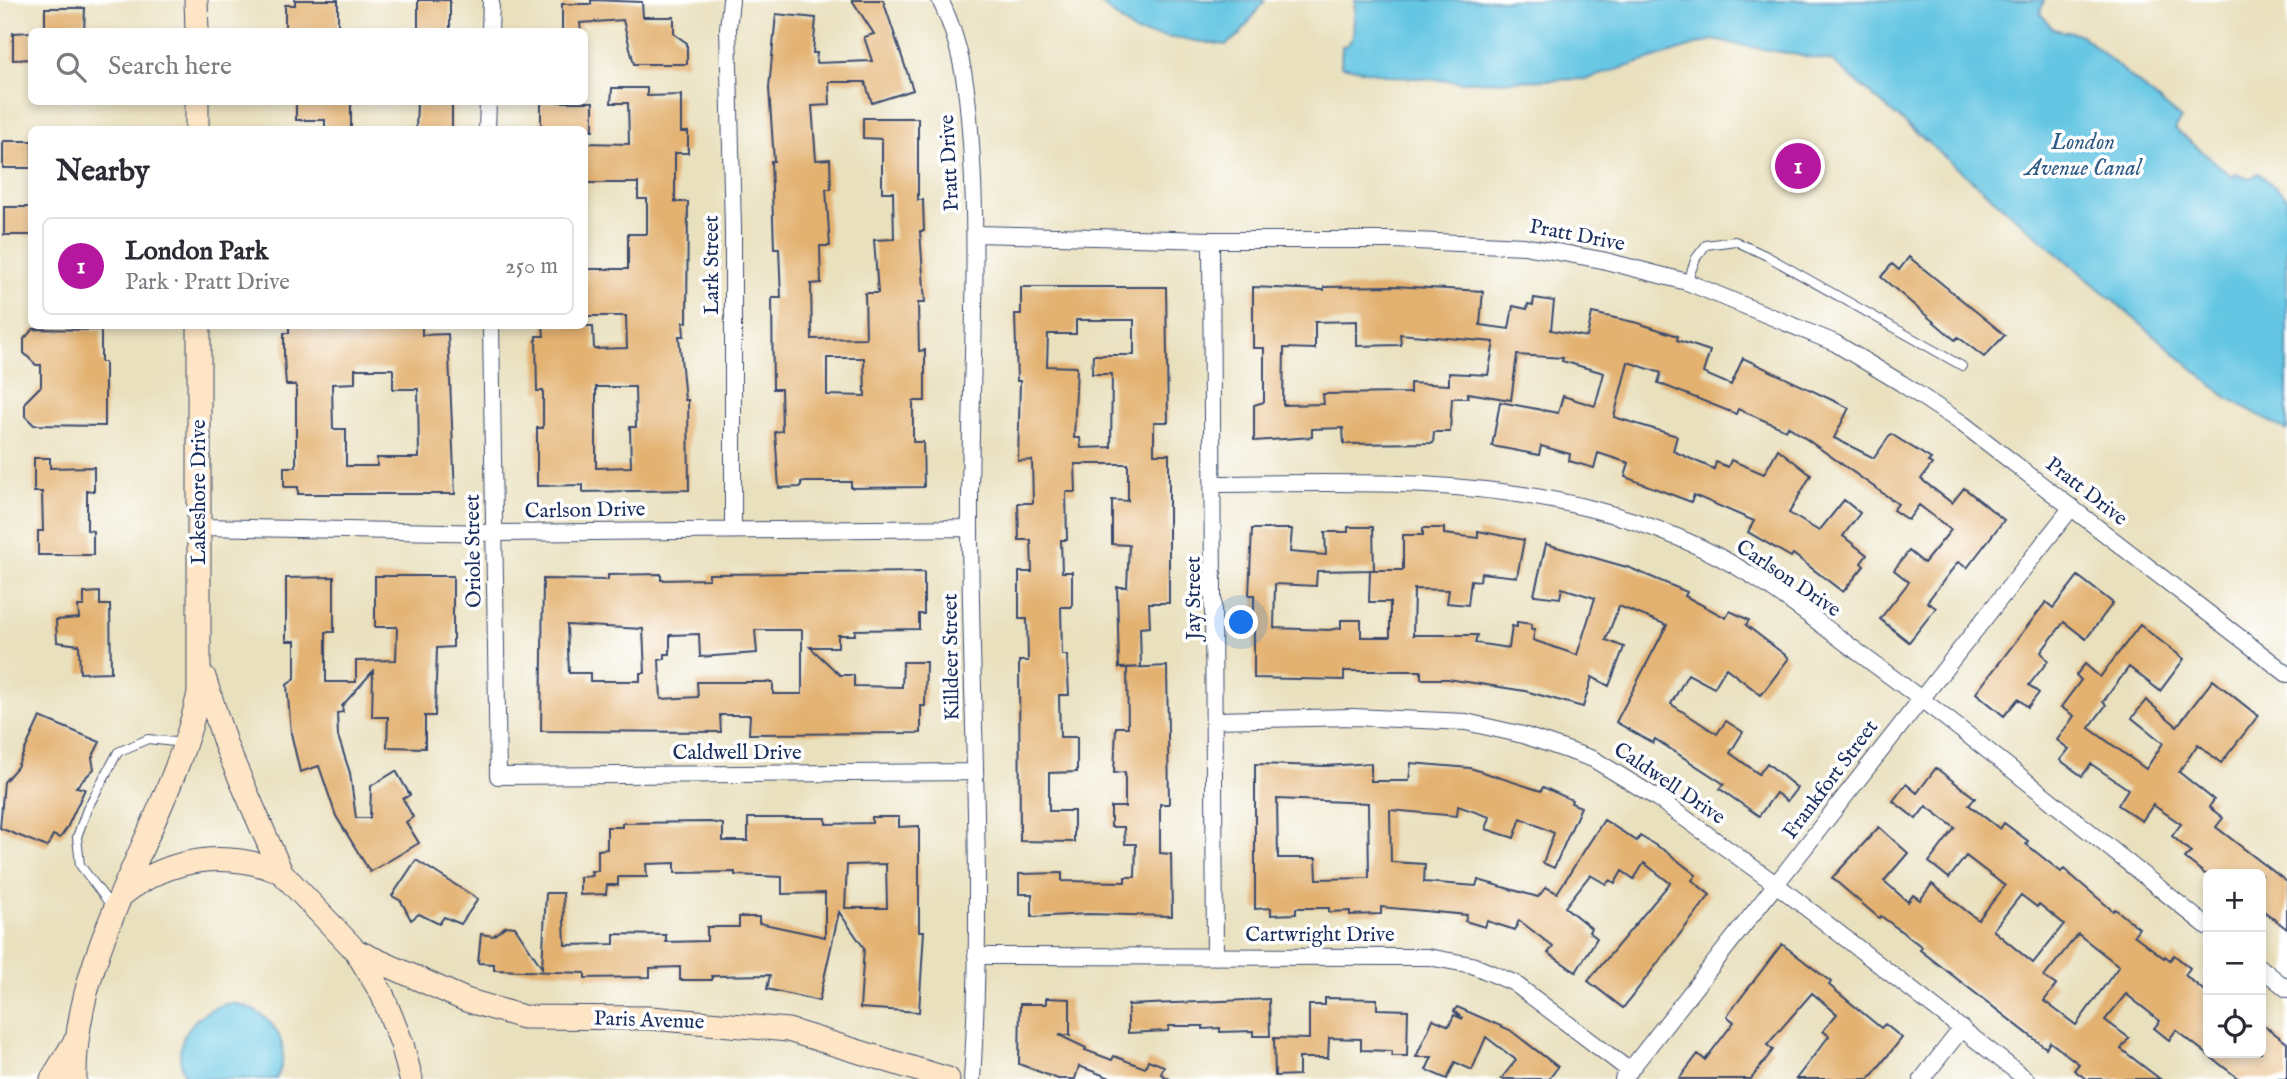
<!DOCTYPE html>
<meta charset="utf-8">
<style>
:root{--surface:#fff;--page:#f2f2f3;--text:#2b2b33;--muted:#7c7c81;--line:#e1e1e2;--accent:#b5179e}
body{margin:0;font-family:"IM FELL English",serif;background:var(--page);color:var(--text)}
.controls{position:absolute;right:21px;bottom:21px;display:grid;overflow:hidden;border-radius:10px;box-shadow:0 4px 10px #0003}
.controls button{width:63px;height:63px;display:grid;place-items:center;padding:0;border:0;border-bottom:2px solid var(--line);background:var(--surface);color:var(--text);font:35px sans-serif}
.you{position:absolute;left:1242px;top:623px;width:24px;height:24px;margin:-18px;border:5px solid #fff;border-radius:50%;background:#1a73e8;box-shadow:0 0 0 10px #1a73e833}
.badge{display:grid;place-items:center;width:46px;height:46px;border-radius:50%;background:var(--accent);color:#fff;font-size:23px;font-weight:700}
.pin{position:absolute;translate:-50% -50%;border:4px solid #fff;box-shadow:0 2px 7px #0006}
.list{margin:0;padding:0;list-style:none}
h2{display:flex;justify-content:space-between;align-items:center;height:91px;margin:0;padding:0 28px;font-size:30px}
h2 small{font-size:23px;font-weight:400;color:var(--muted)}
.list li{display:grid;grid-template-columns:46px 1fr auto;gap:21px;align-items:center;box-sizing:border-box;height:98px;margin:0 14px 14px;padding:0 14px;border:2px solid var(--line);border-radius:10px}
.list b{display:block;font-size:26px;white-space:nowrap}
.list p{margin:0;font-size:23px;white-space:nowrap;color:var(--muted)}
.list em{font-size:23px;font-style:normal;color:var(--muted)}
.icon{flex:none;width:38px;height:38px;fill:none;stroke:currentColor;stroke-width:2;stroke-linecap:round;stroke-linejoin:round}
.map{position:relative;flex:none;width:2287px;height:1079px;overflow:hidden}
.search{position:absolute;background:var(--surface);box-shadow:0 4px 10px #0003;left:28px;top:28px;width:560px;height:77px;display:flex;align-items:center;gap:18px;box-sizing:border-box;padding:0 24px;border-radius:10px;color:var(--muted);font-size:26px}
.panel{position:absolute;background:var(--surface);box-shadow:0 4px 10px #0003;left:28px;top:126px;width:560px;height:203px;border-radius:10px}
.map>svg:first-child{display:block}
</style>
<div class="map">
<svg width="2287" height="1079" viewBox="0 0 2287 1079">
<rect width="100%" height="100%" fill="#fff"/>
<filter id="ink" filterUnits="userSpaceOnUse"><feTurbulence type="fractalNoise" baseFrequency=".0143" numOctaves="2"/><feDisplacementMap in="SourceGraphic" scale="14" xChannelSelector="R" yChannelSelector="G"/><feConvolveMatrix kernelMatrix="1 2 1 2 8 2 1 2 1" color-interpolation-filters="sRGB"/></filter>
<filter id="wash" filterUnits="userSpaceOnUse"><feTurbulence type="fractalNoise" baseFrequency=".00686" numOctaves="4" result="noise"/><feDisplacementMap in="SourceGraphic" scale="28" xChannelSelector="R" yChannelSelector="G"/><feGaussianBlur stdDeviation="1.57" result="paint"/><feColorMatrix in="noise" values="0 0 0 0 0 0 0 0 0 0 0 0 0 0 0 0 0 1.4 0 .05"/><feComposite in="paint" operator="in"/></filter>
<g filter="url(#wash)">
<rect width="100%" height="100%" fill="#e9e0bd"/>
<path fill="#65c6e3" stroke="#407aa0" stroke-width="2" d="M1096,0H1265L1240,34L1226,45L1136,33Z
M1355,0H2044L2040,13L2053,29L2081,35L2181,119L2175,129L2233,177L2235,174L2250,179L2258,173L2287,197V431L2225,396L1832,61L1712,40L1587,79L1463,82L1391,76L1341,66L1342,46L1347,45L1353,37Z
M232,1003C269,1009 296,1042 276,1079H187C166,1042 196,1008 232,1003Z"/>
<g id="blocks">
<path fill="#e3b16f" fill-rule="evenodd" d="M295,0H338V32H285V5H295Z
M418,0H450V32H418Z
M591,0L642,2L643,17H674V34L687,43V64H634L623,20L580,23L581,32H562V4H591Z
M852,0H883L913,90L872,103L865,82H829L830,105L812,106L816,160L830,159L831,189H826L830,246H820L821,283L811,284L812,339L866,338L865,293H878L874,240L894,239L893,192H882V139L863,138V118H918V200H923L924,231H920L925,303H918L919,351L925,350V401H913V442H923L924,487L851,488V482H801V487L779,488L775,432L782,431L781,389H773L772,298H781L779,248H774L771,161H774L769,88L776,14L816,18L813,53H817L816,63L872,61L864,37L874,34ZM827,358H864L865,396L827,395Z
M45,8H85L84,32H45Z
M32,32V59L13,60V33Z
M612,88H647V96L681,95V132H688V153H675V202H688L687,322H683L684,336H679L685,400H688L689,490L583,492V485L537,486V428H543V391H537L536,336H544L543,326H593L594,349L627,348L626,316H584V269H628V234H647V199H638V183H584V143L629,144L628,103H611ZM596,387H635L636,427H630L631,467L596,468Z
M296,102H351V130H325V120H296Z
M417,102H452V130H416Z
M541,102H593V130H541Z
M3,141H32V168H3Z
M4,207H32V235H4Z
M1909,257L2005,335L1984,357L1958,337L1955,340L1881,277L1892,264L1899,270Z
M1393,286L1483,291L1480,325L1509,329L1513,306L1527,309L1528,304L1533,305L1534,298L1554,301L1551,330L1587,337L1592,313L1638,323L1678,336L1677,340L1710,351L1703,373L1731,385L1743,358L1849,408L1834,438L1874,458L1891,434L1931,459L1928,462L1932,464L1921,479L1952,503L1964,488L2004,520L1967,568L1958,562L1927,602L1936,608L1909,642L1880,619L1909,582L1894,570L1909,551L1924,563L1951,530L1919,505L1908,520L1893,510L1898,504L1788,426L1786,430L1738,409L1736,414L1658,383L1661,373L1628,362L1614,417L1677,436L1673,451L1714,469L1716,462L1728,467L1731,460L1764,474L1778,449L1811,475L1789,513L1819,531L1844,500L1860,513L1843,536L1867,555L1861,563L1864,566L1843,592L1793,554L1791,557L1748,532L1754,521L1694,495L1691,502L1625,477L1629,463L1598,453L1594,468L1569,461L1570,454L1541,446L1539,455L1492,446L1500,402L1558,413L1563,396L1595,406L1604,373L1562,361L1563,358L1517,355L1511,400L1468,393V398H1452L1450,432H1434L1433,443L1344,444L1343,428L1312,429V437L1254,441V405L1264,402V348H1253V287L1324,290V287ZM1357,321V346L1401,345L1400,334L1494,342L1488,375L1449,373V385L1410,383V393L1323,394L1324,404L1283,405L1284,348L1315,349V322Z
M1021,287H1166L1168,422H1154V454H1169V603H1149L1150,627L1140,628L1141,667L1119,668L1117,587H1127L1129,545L1112,544V500L1128,501V464H1075L1076,492H1066L1067,540H1061L1062,572H1072V607H1061L1062,655H1067L1069,695H1059L1060,737H1077V772L1049,773V811H1074V842L1020,841L1019,661H1028L1027,619H1019V572H1032L1031,540H1019L1018,503H1033L1032,460L1018,461L1020,381H1017L1015,314H1021ZM1076,320H1134V355H1093L1092,374H1112L1111,447L1081,448L1080,438H1074L1077,367L1047,366L1048,334H1076Z
M289,326H422V335L448,334L455,494H298V487H284V467H296V385H286L284,357V333H289ZM355,369H393V389H418L419,458H377V466H346V429H333L332,384L355,383Z
M33,329L101,330V362H105V426L34,425L25,416V402L41,386V365H36L24,353V339Z
M34,458H50V468L94,467V491H87V530L93,531V555H38V531H43L42,492H34Z
M1348,527H1373L1374,570L1317,571L1316,586L1275,584L1274,628L1329,630L1341,628V620H1361V637H1390V602H1369L1370,570H1403V535H1423V528H1444V534L1478,538V531L1524,540L1517,577L1481,573L1480,581L1471,580L1468,605L1447,603L1449,590L1414,589L1413,635H1477L1475,643L1509,648L1512,626L1517,627V622L1532,624L1531,629H1535L1533,640L1577,655L1595,598L1562,588L1560,598L1534,595L1546,544L1630,568L1687,592L1685,596L1726,618L1730,611L1749,620L1746,625L1789,658L1761,695L1726,668L1714,688L1688,674L1671,704L1717,734L1726,721L1743,732L1730,753L1759,774L1767,763L1797,788L1787,801L1776,793L1759,816L1720,789L1724,784L1655,739L1653,743L1616,722L1667,625L1619,606L1606,640L1624,647L1609,686L1592,677L1583,707L1525,691L1448,679H1421V671H1344V680L1254,678V595H1249L1252,529H1292L1290,552L1326,555L1325,532H1348Z
M924,572V614H919V629L855,630V635H838V647H810L840,675H854V686L902,687L903,662H926L925,706H921V733L749,734L750,715H720L721,732L541,731L543,579L608,580V575L661,574V580L709,579V574ZM567,625L643,629L645,673H640V681H590V673H569ZM755,630H802V694H773V682H697L698,697L661,699L659,660L665,659V654H670V635L699,634L700,657L757,653Z
M375,576H453V647L437,648L435,716H425V748L387,747L388,717H372L373,671L342,706L343,712L337,713L338,736L350,773L356,818H370L371,786L396,771L410,795L403,799L413,817L406,822L419,843L370,872L336,816L319,766L300,772L291,733L287,685L295,678V641H286V578L334,577V632H326V682H356V661L396,660L397,627H375Z
M2078,576L2113,603L2086,639L2064,622L2041,652L2048,661L2029,685L2039,693L2028,707L2018,699L2004,716L1976,693L2046,602L2053,608Z
M100,592V605H110L111,672L80,673L79,645L57,642L56,620L79,618L78,606H84V593Z
M2140,625L2184,659L2160,691L2129,667L2103,702L2106,705L2089,728L2146,769L2163,743L2132,718L2146,700L2177,726L2213,680L2258,716L2221,763L2198,744L2179,772L2214,800L2209,807L2223,818L2216,827L2287,882V929L2261,909V874H2205L2185,858L2191,852L2172,836L2181,824L2153,805L2142,821L2118,805L2128,789L2091,764L2082,776L2060,760L2069,749L2057,740L2074,716L2061,707L2081,680L2076,675L2085,664L2100,677Z
M1167,666L1169,804H1160V853L1171,854L1172,916L1088,914L1032,917V894H1019V874L1062,873V881L1125,882V877H1135L1136,844H1125L1124,827H1111V807H1125V772L1114,773L1116,727H1128L1127,668Z
M40,717L100,742L92,758L94,769L76,787L85,789L67,828L60,838L53,835L47,847L0,828L4,782L17,767Z
M1371,763V781H1409L1411,763L1470,768L1541,791L1543,787L1572,800L1571,803L1581,807L1554,868L1543,863L1554,833L1521,818L1514,838L1486,829L1490,817L1458,806L1457,816L1390,810L1391,862L1425,864L1424,882L1476,886L1478,880L1538,897L1546,887L1557,893L1604,820L1637,841L1640,836L1667,852L1696,875L1692,880L1710,895L1623,1008L1588,981L1670,883L1644,863L1634,879L1622,871L1615,883L1610,880L1606,884L1590,875L1565,907L1591,928L1589,932L1597,938L1576,972L1548,953L1553,947L1519,920L1515,930L1487,921L1485,927L1465,921L1467,915L1381,907V914L1350,915V911L1329,912V908H1296V914L1271,915V908L1255,909V764L1326,766ZM1277,799L1368,803L1369,878L1317,879L1316,858H1278Z
M1936,768L1975,798L1969,805L2000,829L2004,823L2028,841L2026,844L2061,872L2064,869L2113,911L2115,909L2139,928L2134,935L2164,958L2165,956L2170,960L2174,955L2190,968L2185,975L2208,994V1053H2261V1023L2287,1043V1079H2239L2176,1030L2169,1040L2154,1028L2160,1021L2126,994L2105,1020L2129,1038L2121,1049L2160,1079H2086L2074,1070L2079,1064L2050,1042L2046,1048L1920,950L1922,947L1881,916L1879,918L1832,878L1879,827L1908,853L1884,881L1908,902L1913,895L1920,900L1932,884L1978,920L2005,886L1966,856L1949,878L1929,862L1955,828L1926,806L1916,819L1893,801L1906,784L1917,793ZM2021,895L2037,907L2039,904L2064,924L2033,963L1993,930ZM2078,934L2119,966L2076,1025L2044,1001L2056,985L2044,977Z
M872,817H899V827L919,826V931H924L919,1012L860,1008L864,948L839,912L819,1001L767,989L770,975L712,976V980H680V967L650,968V977L585,978V973L494,970V964L478,963L481,934L493,936L506,926L515,927L542,968L546,893H563L565,945L614,944V934L666,935V942L707,941V927H739V917H759V923L825,937V893L782,894V877L735,875V872L675,873V863L646,864L647,877H618V885H607L606,894L580,895V877L592,876L591,871H598V850L607,849V827H622V823L710,822L723,824V841H748V818H826V824L872,823ZM886,864L887,908H845L847,865Z
M416,860L478,899L461,924L444,917L439,924L419,914L411,920L401,901L392,896Z
M1782,944L1831,982L1829,985L1881,1028L1885,1024L1902,1038L1869,1079H1796L1829,1036L1823,1031L1837,1014L1812,993L1767,1045L1773,1050L1751,1079H1679L1698,1054L1705,1060L1734,1022L1727,1016Z
M1046,998L1070,999V1035H1059L1086,1048L1085,1050L1112,1060L1114,1056L1145,1068L1148,1060L1164,1066L1161,1074L1170,1079H1113L1079,1066L1075,1079H1058L1019,1064L1020,1004H1046Z
M1325,998L1377,999V1009L1408,1010L1407,1056H1392V1051L1361,1050V1039L1329,1038L1328,1058H1299V1075L1275,1076L1274,1038L1309,1039V1005H1325Z
M1269,999L1270,1036H1253V1031L1220,1032V1028L1203,1029V1026H1169L1168,1031L1128,1033V1005Z
M1457,1007L1510,1030L1558,1067L1549,1079H1501L1516,1060L1486,1037L1472,1070L1455,1062L1447,1079L1426,1070L1432,1057H1416L1433,1019L1449,1026L1454,1015L1463,1019L1454,1011Z"/>
</g>
</g>
<g filter="url(#ink)">
<use href="#blocks" fill-opacity="0" stroke="#3a4a6c" stroke-width="2"/>
<g fill="none" stroke-linecap="round" stroke-linejoin="round">
<g stroke="#3a4a6c" stroke-width="10">
<path id="lane" d="M1687,282L1696,258L1706,245L1735,241L1767,256L1962,366
M112,907L80,865L77,837L87,809L118,752L148,739L183,743"/>
</g>
<g stroke="#3a4a6c" stroke-width="18">
<path id="street" d="M731,0L728,28L733,229V530
M940,0C968,56 970,120 973,181C978,297 969,413 970,529C971,712 984,896 972,1079
M490,32L491,0
M487,130L488,102
M975,234L1211,240H1393L1524,246L1602,260L1687,282L1835,343L1901,383L1963,424L2287,674
M1211,240L1215,957
M491,326L498,776L975,772
M1214,484C1342,483 1468,477 1592,509C1648,523 1705,546 1754,577C1797,604 1837,637 1878,667C1991,750 2099,840 2208,927
M200,527L495,533L970,528
M1215,720L1353,717L1466,722L1523,735L1593,759L1657,798L1777,885L2026,1079
M976,956L1428,957L1472,965L1514,983L1630,1071
M2261,968L2287,989
M1623,1079L2072,507
M1922,1079L1962,1028"/>
</g>
<g stroke="#3a4a6c" stroke-width="25">
<path id="secondary" d="M196,0L197,32
M197,102V130
M204,677L226,746L281,872L356,951L382,994L402,1044L411,1079
M123,894C170,857 227,850 281,872
M356,951L466,1000L523,1017L651,1018L788,1030L948,1079
M52,1079L74,1043
M75,1079C73,943 171,824 199,693V326"/>
</g>
<use href="#lane" stroke="#fff" stroke-width="8"/>
<use href="#street" stroke="#fff" stroke-width="16"/>
<use href="#secondary" stroke="#fde5c5" stroke-width="23"/>
</g>
</g>
<g text-anchor="middle" dominant-baseline="central" stroke-width="7" stroke-linejoin="round" paint-order="stroke">
<g font-size="21" fill="#1b2f5e" stroke="#fff">
<text transform="translate(950 163) rotate(-93)">Pratt Drive</text>
<text transform="translate(1577 236) rotate(11)">Pratt Drive</text>
<text transform="translate(712 265) rotate(-90)">Lark Street</text>
<text transform="translate(199 492) rotate(-90)">Lakeshore Drive</text>
<text transform="translate(2086 492) rotate(38)">Pratt Drive</text>
<text transform="translate(585 511) rotate(-1)">Carlson Drive</text>
<text transform="translate(474 551) rotate(-91)">Oriole Street</text>
<text transform="translate(1788 579) rotate(34)">Carlson Drive</text>
<text transform="translate(1194 598) rotate(-90)">Jay Street</text>
<text transform="translate(952 657) rotate(-91)">Killdeer Street</text>
<text x="737" y="753">Caldwell Drive</text>
<text transform="translate(1831 780) rotate(-53)">Frankfort Street</text>
<text transform="translate(1669 784) rotate(34)">Caldwell Drive</text>
<text x="1320" y="935">Cartwright Drive</text>
<text transform="translate(649 1021) rotate(2)">Paris Avenue</text>
</g>
<g font-size="23" font-style="italic" fill="#315c86" stroke="#fff">
<text x="2083" y="142">London<tspan x="2083" dy="26">Avenue Canal</tspan></text>
</g>
</g>
</svg>
<div class="controls">
<button>+</button>
<button>−</button>
<button><svg class="icon" aria-label="locate" viewBox="0 0 24 24"><circle cx="12" cy="12" r="6"/><path d="M12 2v4M12 18v4M2 12h4M18 12h4"/></svg></button>
</div>
<div class="you"></div>
<div class="pin badge" style="left:1798px;top:166px">1</div>
<div class="search"><svg class="icon" aria-label="search" viewBox="0 0 24 24"><circle cx="10" cy="10" r="6"/><path d="M15 15l6 6"/></svg>Search here</div>
<section class="panel">
<h2>Nearby<small></small></h2>
<ul class="list">
<li><span class="badge">1</span><div><b>London Park</b><p>Park · Pratt Drive</p></div><em>250 m</em></li>
</ul>
</section>
</div>
